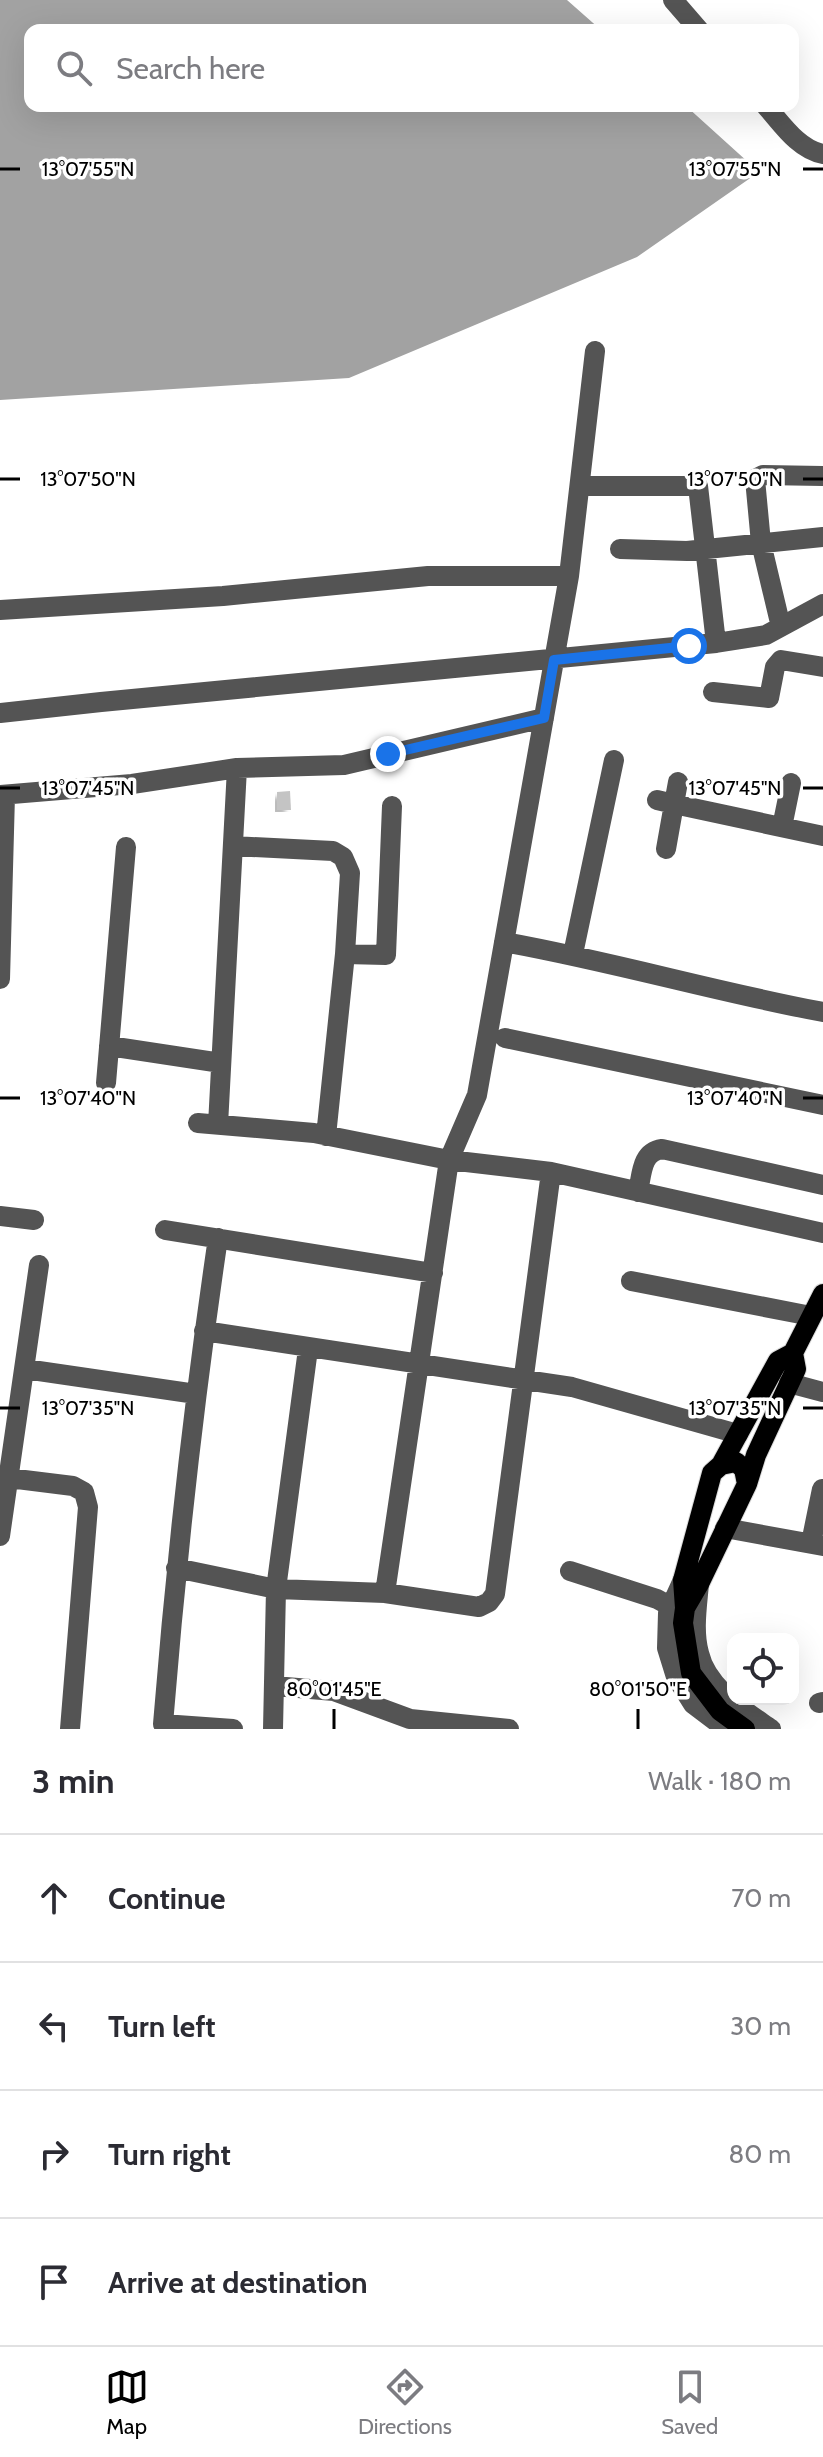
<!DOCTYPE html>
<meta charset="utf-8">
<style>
:root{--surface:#fff;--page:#f7f7f7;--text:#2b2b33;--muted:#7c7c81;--line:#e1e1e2;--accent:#000}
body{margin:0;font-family:Cabin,sans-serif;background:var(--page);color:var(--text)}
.controls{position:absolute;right:24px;bottom:24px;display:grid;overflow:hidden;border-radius:16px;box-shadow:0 8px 32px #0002}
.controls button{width:72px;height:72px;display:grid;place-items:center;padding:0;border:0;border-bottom:2px solid var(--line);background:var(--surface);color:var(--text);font:40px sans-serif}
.stop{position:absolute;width:24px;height:24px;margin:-18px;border:6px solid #1a73e8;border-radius:50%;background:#fff}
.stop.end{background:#1a73e8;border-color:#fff;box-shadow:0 2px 8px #0008}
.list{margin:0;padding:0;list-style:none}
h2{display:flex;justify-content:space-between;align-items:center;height:104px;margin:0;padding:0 32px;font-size:34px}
h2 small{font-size:26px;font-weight:400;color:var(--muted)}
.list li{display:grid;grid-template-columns:52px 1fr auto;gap:24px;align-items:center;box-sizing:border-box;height:128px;padding:0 32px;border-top:2px solid var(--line)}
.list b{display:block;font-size:30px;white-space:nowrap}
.list em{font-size:26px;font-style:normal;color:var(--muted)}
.icon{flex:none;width:44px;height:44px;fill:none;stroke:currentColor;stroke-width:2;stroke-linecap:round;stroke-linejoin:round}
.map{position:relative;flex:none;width:823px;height:1729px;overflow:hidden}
.search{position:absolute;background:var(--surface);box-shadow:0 8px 32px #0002;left:24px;right:24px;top:24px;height:88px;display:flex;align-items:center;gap:20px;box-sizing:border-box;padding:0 28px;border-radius:16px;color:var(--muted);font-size:30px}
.sheet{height:616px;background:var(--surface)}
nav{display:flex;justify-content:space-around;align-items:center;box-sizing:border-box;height:112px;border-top:2px solid var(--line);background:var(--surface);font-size:22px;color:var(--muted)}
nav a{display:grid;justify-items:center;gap:4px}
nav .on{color:var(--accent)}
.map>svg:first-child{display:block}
</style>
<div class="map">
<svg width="823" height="1729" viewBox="0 0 823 1729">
<defs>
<filter id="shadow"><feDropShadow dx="-5.5" dy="5.5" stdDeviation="2" flood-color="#0004"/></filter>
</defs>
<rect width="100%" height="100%" fill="#fff"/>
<path fill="#a2a2a2" d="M0,0H567L601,30H30V106H686L759,172L637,257L349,378L0,400Z"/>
<path fill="#c4c4c4" filter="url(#shadow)" d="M290,791L291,810H277V792Z"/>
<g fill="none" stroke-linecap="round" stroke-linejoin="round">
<g stroke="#dbdbdb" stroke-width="22">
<path id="major" d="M721,1465L778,1361L793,1353
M747,1484L756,1455L796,1369L793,1353L823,1294
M685,1608L699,1584L747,1484L744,1469L736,1462L721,1465L712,1473L683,1580L685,1608L683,1623L691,1673L720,1711L745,1729"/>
</g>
<path stroke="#545454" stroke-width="20" d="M673,0L699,30
M766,106C782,124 798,149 823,154
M580,486H698L716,643
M620,549L687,551L823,537
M0,610L223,596L428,576H569
M781,627L761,543L755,479L763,475L823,476
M713,692L769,698L775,667L781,660L823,667
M0,713L101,702L716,643L766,635L823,604
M0,795L132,784L237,768L344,765L544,718
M657,800L674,804L678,782
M782,827L791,783
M233,846L333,851L343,857L350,873L345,954L326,1136
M666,849L674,804L823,836
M504,942C611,961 716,992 823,1012
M345,954L386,955L392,806
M573,954L614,760
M0,979L5,795
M505,1038L823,1105
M109,1046L221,1063
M106,1083L126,847
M198,1123L314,1133L449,1160L551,1172L823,1233
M218,1125L237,768
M638,1192C642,1174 641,1152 662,1149L823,1185
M0,1216L34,1220
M165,1230L433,1273
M218,1238C194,1400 176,1562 163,1724L233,1729
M631,1281L811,1316
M204,1331L572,1387L738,1434
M25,1369L196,1394
M789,1383L823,1392
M0,1477L73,1486L84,1492L88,1507L70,1729
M725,1528L823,1546
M0,1536L39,1265
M811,1543L822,1489
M176,1568L276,1589L308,1349
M570,1571L657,1599L670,1606
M683,1580L668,1613L667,1648L676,1677L693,1704L726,1729
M699,1584C697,1607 693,1631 699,1653C707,1688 744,1710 771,1729
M385,1593L479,1607L489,1602L495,1594L551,1172
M274,1686L334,1691L410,1719L509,1729
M819,1703L823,1702
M273,1729L276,1589L385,1593L449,1160L477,1095L569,576L595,351"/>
<use href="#major" stroke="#000" stroke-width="20"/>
</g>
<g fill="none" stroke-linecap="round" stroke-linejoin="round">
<path stroke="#1a73e8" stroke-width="10" d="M388,754L544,718L554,660L689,646"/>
</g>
<path fill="none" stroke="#000" stroke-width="3" d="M0,169H20M803,169H823M0,479H20M803,479H823M0,788H20M803,788H823M0,1098H20M803,1098H823M0,1408H20M803,1408H823M334,1709V1729M638,1709V1729"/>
<g font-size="20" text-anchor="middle" fill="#000" stroke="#fff" stroke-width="7" stroke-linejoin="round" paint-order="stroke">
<text x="88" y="176">13°07'55"N</text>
<text x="735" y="176">13°07'55"N</text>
<text x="88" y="486">13°07'50"N</text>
<text x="735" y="486">13°07'50"N</text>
<text x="88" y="795">13°07'45"N</text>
<text x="735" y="795">13°07'45"N</text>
<text x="88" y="1105">13°07'40"N</text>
<text x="735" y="1105">13°07'40"N</text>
<text x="88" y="1415">13°07'35"N</text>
<text x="735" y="1415">13°07'35"N</text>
<text x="334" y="1696">80°01'45"E</text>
<text x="638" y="1696">80°01'50"E</text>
</g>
</svg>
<div class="controls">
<button><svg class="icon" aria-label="locate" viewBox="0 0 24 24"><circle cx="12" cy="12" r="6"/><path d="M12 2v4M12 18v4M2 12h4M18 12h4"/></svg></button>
</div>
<div class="stop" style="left:689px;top:646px"></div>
<div class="stop end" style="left:388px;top:754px"></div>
<div class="search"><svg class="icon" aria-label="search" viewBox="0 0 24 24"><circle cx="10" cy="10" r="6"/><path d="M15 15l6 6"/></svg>Search here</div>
</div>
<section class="sheet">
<h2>3 min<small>Walk · 180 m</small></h2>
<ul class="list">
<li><svg class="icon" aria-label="ahead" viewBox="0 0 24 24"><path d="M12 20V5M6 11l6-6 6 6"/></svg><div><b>Continue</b></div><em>70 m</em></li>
<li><svg class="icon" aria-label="left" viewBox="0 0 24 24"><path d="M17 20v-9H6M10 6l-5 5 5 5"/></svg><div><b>Turn left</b></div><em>30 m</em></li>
<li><svg class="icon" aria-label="right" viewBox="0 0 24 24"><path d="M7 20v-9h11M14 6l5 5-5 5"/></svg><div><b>Turn right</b></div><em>80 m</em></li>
<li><svg class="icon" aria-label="arrive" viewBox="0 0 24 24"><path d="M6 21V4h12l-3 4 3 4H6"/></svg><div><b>Arrive at destination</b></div></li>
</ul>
</section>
<nav>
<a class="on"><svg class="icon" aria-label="map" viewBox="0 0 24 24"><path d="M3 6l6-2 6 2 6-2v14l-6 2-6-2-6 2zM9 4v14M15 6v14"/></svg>Map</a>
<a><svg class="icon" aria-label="directions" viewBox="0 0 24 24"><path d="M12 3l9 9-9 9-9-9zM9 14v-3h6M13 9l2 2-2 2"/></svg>Directions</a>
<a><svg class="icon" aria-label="saved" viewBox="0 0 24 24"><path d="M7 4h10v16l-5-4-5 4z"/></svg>Saved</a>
</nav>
